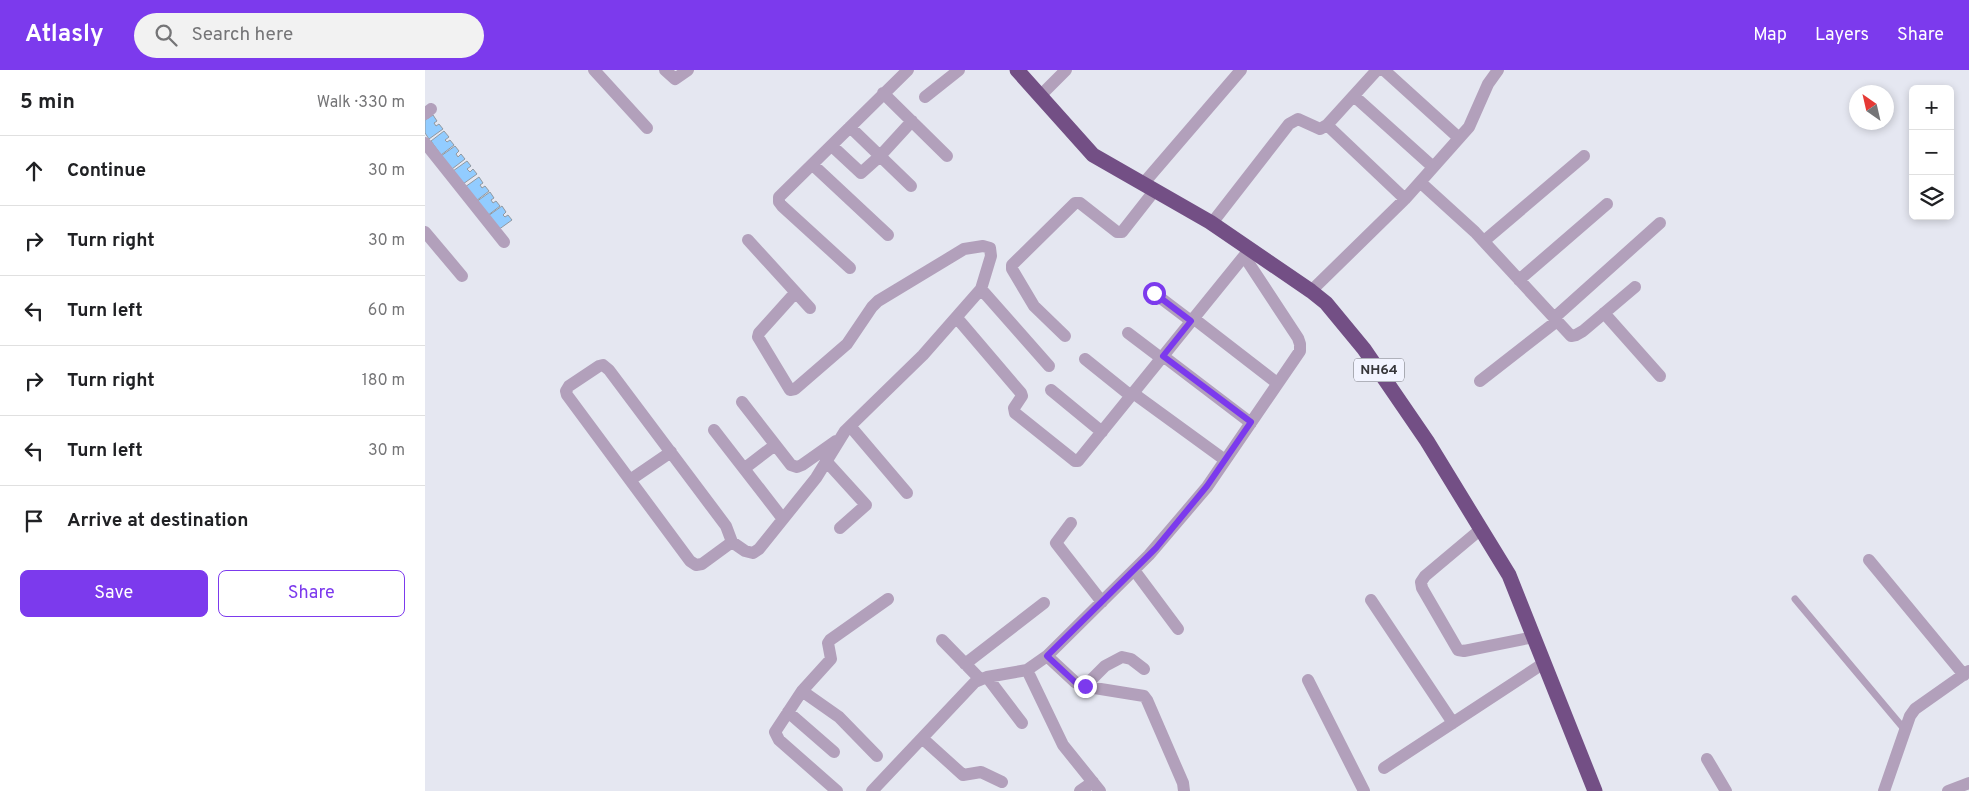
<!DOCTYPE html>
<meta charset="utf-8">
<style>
:root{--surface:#fff;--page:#f2f2f2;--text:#202124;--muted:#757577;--line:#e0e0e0;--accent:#7c3aed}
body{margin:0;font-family:Overpass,sans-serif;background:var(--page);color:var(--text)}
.controls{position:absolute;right:15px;top:15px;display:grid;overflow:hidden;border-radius:8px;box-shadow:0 2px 8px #0003}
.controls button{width:45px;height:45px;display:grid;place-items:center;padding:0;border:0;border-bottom:1px solid var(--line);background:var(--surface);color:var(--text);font:25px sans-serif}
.compass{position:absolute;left:1424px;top:15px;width:45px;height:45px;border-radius:50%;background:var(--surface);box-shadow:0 2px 8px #0003;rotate:326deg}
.stop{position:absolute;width:15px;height:15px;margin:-11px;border:4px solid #7c3aed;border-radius:50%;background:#fff}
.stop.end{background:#7c3aed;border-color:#fff;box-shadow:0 1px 5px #0008}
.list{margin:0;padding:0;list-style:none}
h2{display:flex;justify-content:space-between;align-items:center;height:65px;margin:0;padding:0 20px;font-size:21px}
h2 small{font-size:16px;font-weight:400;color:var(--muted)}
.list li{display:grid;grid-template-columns:32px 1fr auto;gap:15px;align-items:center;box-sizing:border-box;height:70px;padding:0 20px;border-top:1px solid var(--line)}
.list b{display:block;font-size:19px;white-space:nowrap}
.list em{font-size:16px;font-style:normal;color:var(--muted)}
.actions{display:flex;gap:10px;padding:15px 20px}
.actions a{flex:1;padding:11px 0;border:1px solid var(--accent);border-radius:8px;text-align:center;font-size:18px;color:var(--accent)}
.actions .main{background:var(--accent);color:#fff}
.icon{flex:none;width:28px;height:28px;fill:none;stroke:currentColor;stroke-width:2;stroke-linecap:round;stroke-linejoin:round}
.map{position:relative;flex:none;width:1544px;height:721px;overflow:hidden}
header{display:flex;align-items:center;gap:30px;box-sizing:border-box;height:70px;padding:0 25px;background:var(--accent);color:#fff}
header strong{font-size:24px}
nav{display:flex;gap:28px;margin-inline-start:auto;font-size:18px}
.search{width:350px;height:45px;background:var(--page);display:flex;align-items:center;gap:12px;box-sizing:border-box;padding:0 18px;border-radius:28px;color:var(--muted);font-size:19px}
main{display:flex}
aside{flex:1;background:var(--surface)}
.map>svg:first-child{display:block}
</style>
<header>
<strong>Atlasly</strong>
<div class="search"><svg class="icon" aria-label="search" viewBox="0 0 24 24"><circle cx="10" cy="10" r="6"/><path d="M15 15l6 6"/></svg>Search here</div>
<nav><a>Map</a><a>Layers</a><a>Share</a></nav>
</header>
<main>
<aside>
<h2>5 min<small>Walk · 330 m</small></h2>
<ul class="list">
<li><svg class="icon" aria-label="ahead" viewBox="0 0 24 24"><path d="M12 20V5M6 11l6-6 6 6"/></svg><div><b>Continue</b></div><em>30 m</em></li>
<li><svg class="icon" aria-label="right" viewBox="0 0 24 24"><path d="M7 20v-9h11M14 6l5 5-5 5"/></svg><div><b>Turn right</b></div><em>30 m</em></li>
<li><svg class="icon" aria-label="left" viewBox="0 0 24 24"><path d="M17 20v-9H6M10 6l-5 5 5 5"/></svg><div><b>Turn left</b></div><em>60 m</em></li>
<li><svg class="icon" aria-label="right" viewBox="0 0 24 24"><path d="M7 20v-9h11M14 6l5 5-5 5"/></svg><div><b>Turn right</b></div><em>180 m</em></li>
<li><svg class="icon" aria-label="left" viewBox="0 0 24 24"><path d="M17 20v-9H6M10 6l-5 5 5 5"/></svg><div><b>Turn left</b></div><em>30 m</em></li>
<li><svg class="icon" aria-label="arrive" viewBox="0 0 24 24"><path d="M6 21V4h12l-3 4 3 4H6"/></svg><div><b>Arrive at destination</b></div></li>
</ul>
<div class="actions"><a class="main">Save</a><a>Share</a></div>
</aside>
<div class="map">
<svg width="1544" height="721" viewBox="0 0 1544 721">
<rect width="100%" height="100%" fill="#e5e7f1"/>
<path fill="#92ccff" stroke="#9199a1" d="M8,45L12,51L9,53L11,56L14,54L18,59L4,69L0,63V50Z
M19,61L24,67L20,70L22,72L25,70L29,75L16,85L6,71Z
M30,76L34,81L31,84L33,87L36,84L40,89L27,99L16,86Z
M42,91L46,96L42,99L45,102L48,99L52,104L38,114L28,101Z
M54,107L58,113L55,115L57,118L60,116L64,121L51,131L40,117Z
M65,122L69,128L66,130L68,133L71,131L75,136L62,146L51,132Z
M77,136L81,142L78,145L80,147L83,145L87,150L73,160L63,146Z"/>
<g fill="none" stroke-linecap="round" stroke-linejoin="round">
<path stroke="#b2a0bb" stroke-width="7" d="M1370,529L1480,660"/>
<path stroke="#b2a0bb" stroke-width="12" d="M169,0L222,58
M240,0L250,9L263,0
M959,0L1034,68
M458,23L522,86
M615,26L641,0
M929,26L1008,97
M500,27L534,0
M0,44L6,39
M902,55L980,129
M425,57L486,116
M0,73L79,172
M407,76L436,103L455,86L487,51
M388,95L463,165
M995,112L1050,162L1146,266L1151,265L1158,261L1210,217
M718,114L816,0
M787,153L864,54L873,49L895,59L902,55L952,0
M0,162L37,206
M323,170L385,238
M1059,171L1159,86
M425,198L357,136L354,132V127L483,0
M1094,210L1182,134
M556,219L624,296
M886,221L980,129L1044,57L1063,14L1073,0
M729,223L766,251
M1179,243L1235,306
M532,248L596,323L597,326L589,338L590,343L650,391H653L824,180
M768,248L852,313
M1129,248L1235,153
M703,263L736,288
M640,266L609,236L587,199V195L650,133H655L692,162H697L730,120
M738,286L826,353
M660,289L706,326
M1055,311L1132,251
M626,320L677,362
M708,323L800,390
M317,332L366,395L372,397L377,395L411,371
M425,356L482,423
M289,360L358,449
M401,391L441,435L415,458
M320,398L350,375
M205,410L246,382
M646,453L631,473L677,532
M1056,459L1000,506L996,512L997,518L1033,580L1039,581L1109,567
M307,472L301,456L184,300L178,295L174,296L144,316L141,321L142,325L265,491L271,495L277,494L307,472L320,481L328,483L334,479L391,408L420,361L498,285L556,219L566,186L565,178L558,176L539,179L453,231L447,237L422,274L370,319L365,320L333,267L334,263L370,223
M1444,490L1539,605
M709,500L753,559
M946,530L1028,653
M517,570L555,609
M622,586L650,612L657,616L719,626L722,630L758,713L759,721
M540,594L619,533
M602,600L638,675L675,721
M562,607L597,653
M883,610L939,721
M660,616L680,596L697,587L706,589L719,599
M377,621L414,647L452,686
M363,642L409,682
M497,668L538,705L556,702L577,712
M1282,689L1301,721
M959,698L1119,593
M412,721L354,670L350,662L377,621L406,589L403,573L405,570L463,529
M447,721L550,612L562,607L602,600L622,586L724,485L782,417L875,281V274L873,268L819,186
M655,721L668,712
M1459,721L1485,646L1490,639L1544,601
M1523,721L1544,713"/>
<path stroke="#734f85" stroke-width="15" d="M592,0L668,85L785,152L886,221L901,233L939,279L1002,371L1084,505L1170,721"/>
</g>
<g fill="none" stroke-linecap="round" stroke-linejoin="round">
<path stroke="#7c3aed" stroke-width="6" d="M660,616L650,612L622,586L731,478L782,416L826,352L738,286L766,251L729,223"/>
</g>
<g text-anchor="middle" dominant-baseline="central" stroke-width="4" stroke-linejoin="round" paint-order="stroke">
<rect fill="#f2f4ff" stroke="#6f7076" stroke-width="1" x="929" y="288.5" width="50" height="23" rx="4"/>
<g font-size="14" font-weight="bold" fill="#37373b">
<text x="954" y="300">NH64</text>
</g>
</g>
</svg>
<div class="controls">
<button>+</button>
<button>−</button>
<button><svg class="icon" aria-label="layers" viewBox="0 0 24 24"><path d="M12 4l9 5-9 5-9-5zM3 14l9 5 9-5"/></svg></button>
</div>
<svg class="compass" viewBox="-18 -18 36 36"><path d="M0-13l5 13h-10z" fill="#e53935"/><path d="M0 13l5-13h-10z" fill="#757577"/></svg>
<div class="stop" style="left:729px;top:223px"></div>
<div class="stop end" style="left:660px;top:616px"></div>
</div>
</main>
